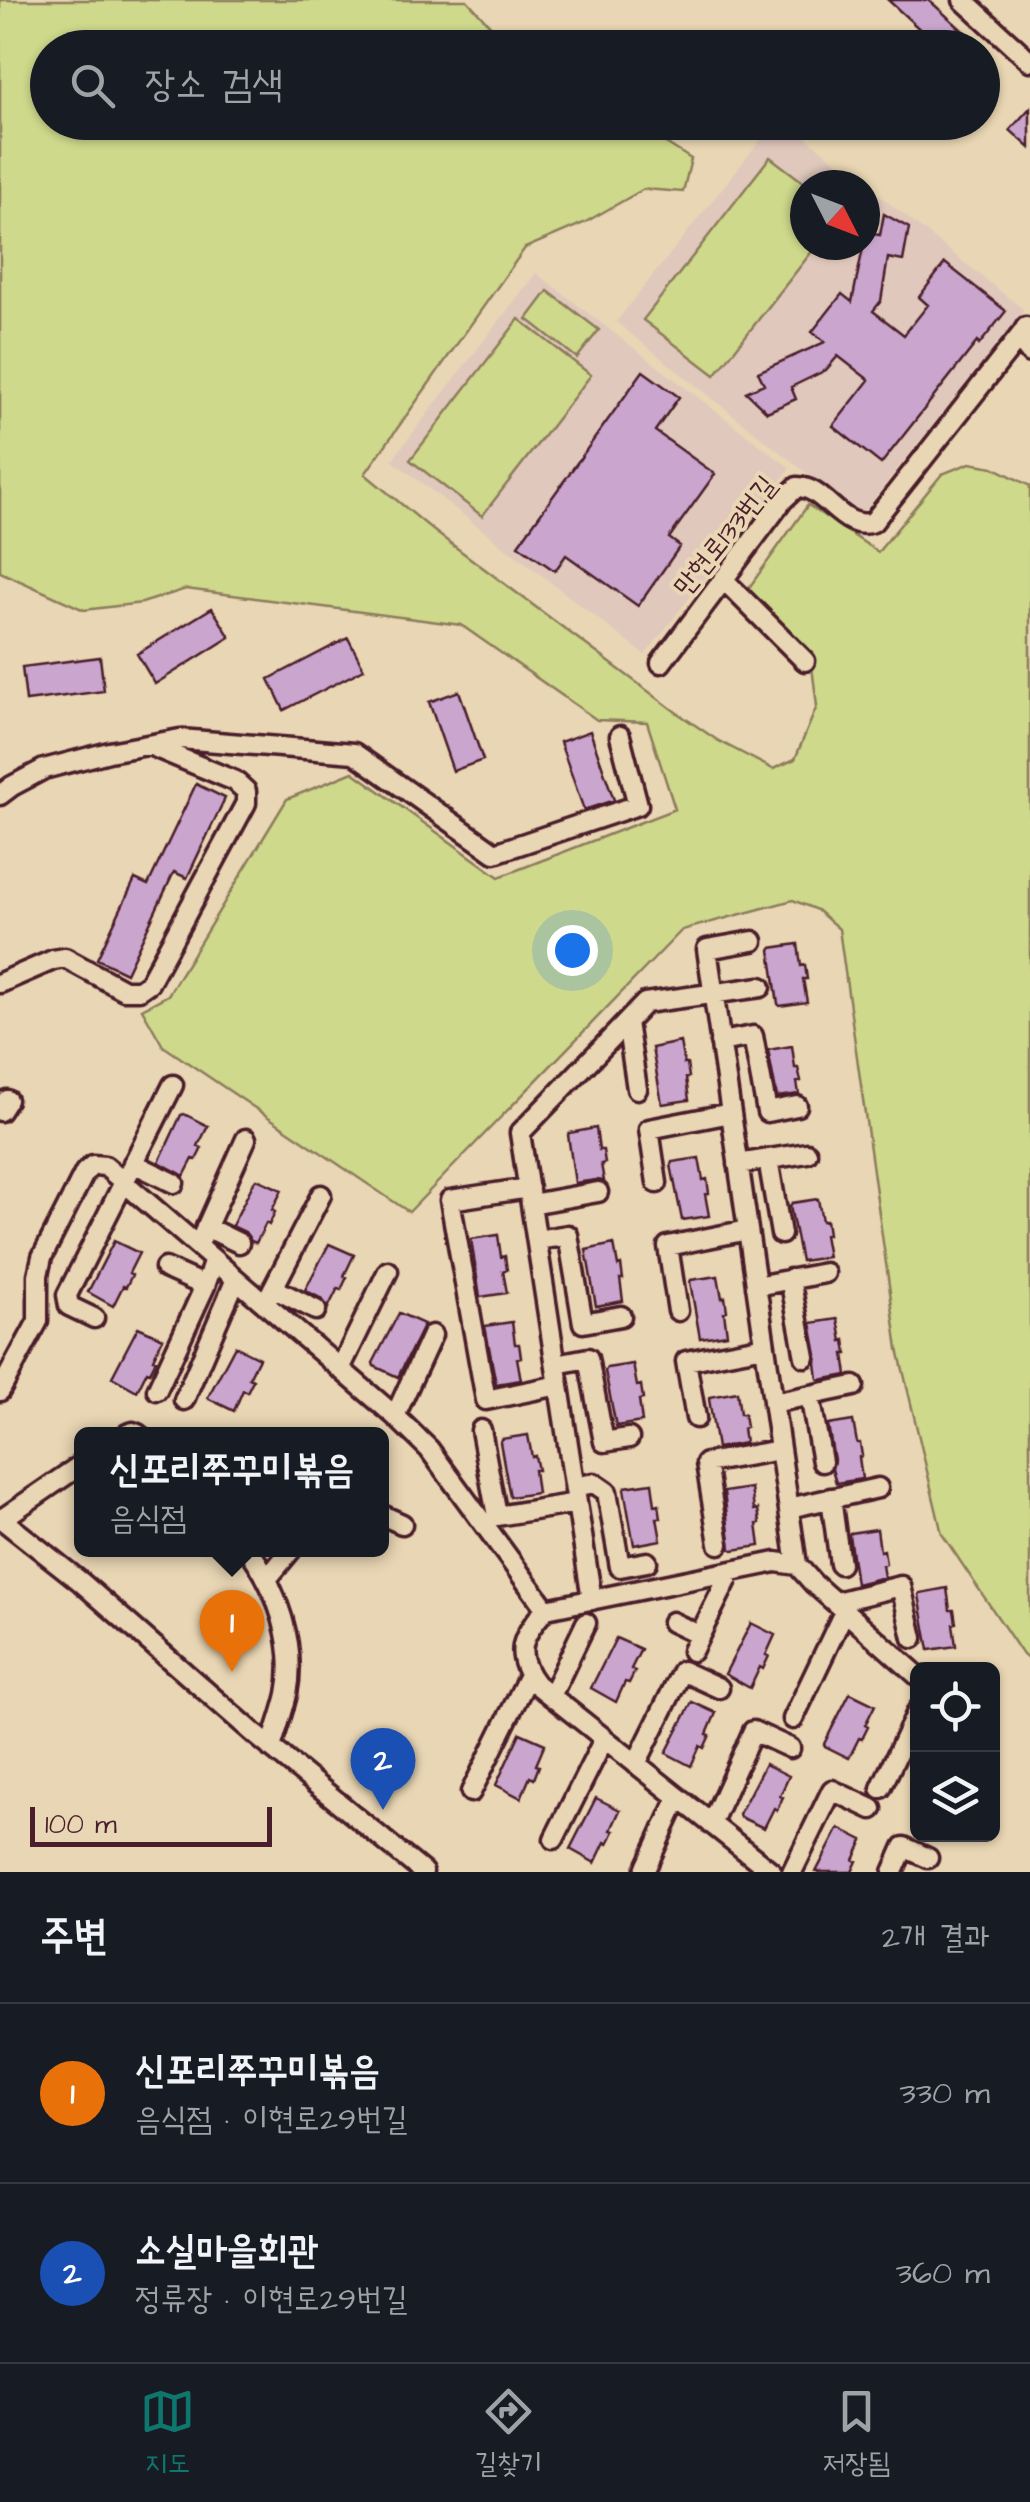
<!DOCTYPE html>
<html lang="ko">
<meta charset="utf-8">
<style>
:root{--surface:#171b24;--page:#20242c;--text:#f1f3f6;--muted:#9ea1a6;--line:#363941;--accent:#0f766e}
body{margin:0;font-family:"Architects Daughter","Poor Story",sans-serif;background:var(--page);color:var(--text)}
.controls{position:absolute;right:30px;bottom:30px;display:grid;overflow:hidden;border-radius:15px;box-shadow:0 2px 8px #0004}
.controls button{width:90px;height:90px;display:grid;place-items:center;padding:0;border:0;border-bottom:2px solid var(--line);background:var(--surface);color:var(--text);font:50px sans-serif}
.compass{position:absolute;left:790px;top:170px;width:90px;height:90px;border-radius:50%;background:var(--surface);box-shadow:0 2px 8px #0004;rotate:132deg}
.scale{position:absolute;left:30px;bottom:25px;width:242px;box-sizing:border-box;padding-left:10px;border:5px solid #4a1f2b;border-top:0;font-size:28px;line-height:35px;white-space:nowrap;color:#4a1f2b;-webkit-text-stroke:8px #e9d6b4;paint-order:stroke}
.you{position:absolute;left:572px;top:950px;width:35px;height:35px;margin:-25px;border:8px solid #fff;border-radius:50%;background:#1a73e8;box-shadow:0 0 0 15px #1a73e833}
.badge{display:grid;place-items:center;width:65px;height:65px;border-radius:50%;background:var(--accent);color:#fff;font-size:32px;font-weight:700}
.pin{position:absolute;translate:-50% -82px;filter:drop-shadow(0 2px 5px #0008)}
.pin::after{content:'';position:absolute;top:52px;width:35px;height:30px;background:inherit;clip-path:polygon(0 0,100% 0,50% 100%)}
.popup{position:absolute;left:74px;top:1427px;width:315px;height:130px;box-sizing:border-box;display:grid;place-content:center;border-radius:15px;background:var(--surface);filter:drop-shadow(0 2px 8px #0005);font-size:32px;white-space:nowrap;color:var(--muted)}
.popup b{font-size:38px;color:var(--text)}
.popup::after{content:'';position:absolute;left:50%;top:100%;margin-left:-20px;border:20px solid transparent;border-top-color:var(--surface)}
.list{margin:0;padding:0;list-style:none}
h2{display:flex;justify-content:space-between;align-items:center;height:130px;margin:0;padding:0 40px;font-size:42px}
h2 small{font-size:32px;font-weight:400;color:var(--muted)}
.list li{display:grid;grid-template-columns:65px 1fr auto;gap:30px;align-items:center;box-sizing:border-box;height:180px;padding:0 40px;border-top:2px solid var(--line)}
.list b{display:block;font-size:38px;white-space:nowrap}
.list p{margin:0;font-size:32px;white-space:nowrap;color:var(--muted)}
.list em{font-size:32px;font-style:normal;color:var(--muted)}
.icon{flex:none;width:55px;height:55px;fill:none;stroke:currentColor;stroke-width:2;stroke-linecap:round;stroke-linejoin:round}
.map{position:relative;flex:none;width:1030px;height:1872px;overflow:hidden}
.search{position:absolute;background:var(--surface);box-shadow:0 2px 8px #0004;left:30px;right:30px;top:30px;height:110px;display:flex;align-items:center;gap:25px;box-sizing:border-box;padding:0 35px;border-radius:55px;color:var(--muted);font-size:38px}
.sheet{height:490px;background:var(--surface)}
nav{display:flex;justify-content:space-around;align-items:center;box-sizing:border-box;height:140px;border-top:2px solid var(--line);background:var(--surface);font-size:28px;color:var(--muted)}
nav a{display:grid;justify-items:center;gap:5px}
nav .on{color:var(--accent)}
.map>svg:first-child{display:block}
</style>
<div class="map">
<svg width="1030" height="1872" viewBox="0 0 1030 1872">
<rect width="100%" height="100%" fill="#e9d6b4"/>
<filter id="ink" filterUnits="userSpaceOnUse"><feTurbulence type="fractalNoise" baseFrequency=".01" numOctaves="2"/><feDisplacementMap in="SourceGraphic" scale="20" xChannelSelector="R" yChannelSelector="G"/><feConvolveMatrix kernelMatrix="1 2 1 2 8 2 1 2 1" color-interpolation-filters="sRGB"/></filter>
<g filter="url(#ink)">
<path fill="#e0c8bc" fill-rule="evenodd" d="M775,122L788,123L1024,310L864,511L856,512L616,322ZM805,185H865V245H805Z
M536,273L790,468L645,655L392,460Z"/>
<path fill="#ced98c" stroke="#8c7c5c" stroke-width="2.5" d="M0,0H467L496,32L534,47L48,48V122L645,123L647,131L691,159L683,192L644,189L584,223L525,248L365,474L434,531L676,712L717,740L773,769L795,759L817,706L810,651L748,589L808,505L878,552L942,474L970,463L993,467L1030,486V1661L1023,1655L942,1534L898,1349L839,929L817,910L793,900L682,930L409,1212L163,1046L142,1009L168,995L287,799L353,772L499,877L675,809L647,722L597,720L461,625L186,589L142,603L84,610L0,572Z
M770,157L807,185H805V245H817L715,375L643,320Z
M548,291L599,330L577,358L527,319Z
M519,319L591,375L482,516L410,460Z"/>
<path fill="#caa6cf" stroke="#4a1f2b" stroke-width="2.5" d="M888,0H929L982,48H940Z
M1030,108V148L1010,130Z
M884,214L909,228L903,261L888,258L881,301L873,311L904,335L928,305L919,297L945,263L1006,311L979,345L977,342L881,464L833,426L869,380L838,356L826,370L791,387L796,399L767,412L746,392L764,384L758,372L825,342L812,332L842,294L852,302L866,233L880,235Z
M643,371L679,397L655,431L715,474L669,538L680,546L638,606L566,555L555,571L518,545Z
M212,608L230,637L155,684L137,654Z
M348,638L364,669L284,710L269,679Z
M100,657L104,691L26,701L22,667Z
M459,691L483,760L453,771L429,702Z
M590,731L614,800L584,810L560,742Z
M196,784L225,798L187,878L174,872L126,973L97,959L135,879L148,885Z
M798,944L801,966L805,965L807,979H803L807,1002L780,1006L778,1004L770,950L771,948Z
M680,1042L684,1064H687L689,1077L686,1078L689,1100L662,1104L652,1048Z
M792,1046L795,1068H798L801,1081L797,1082L799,1094L777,1097L768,1050Z
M184,1114L208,1126L198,1146L202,1148L196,1160L193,1159L184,1176L159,1162L181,1115Z
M596,1128L599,1150H603L605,1163L601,1164L604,1181L596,1180L575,1183L568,1135L569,1133Z
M699,1158L703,1180L707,1179L709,1193L705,1194L709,1216L682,1220L671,1165L672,1162Z
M257,1179L282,1190L272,1210L275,1212L269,1225L266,1223L256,1243L251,1241L245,1232L232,1226L255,1180Z
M818,1199L822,1221L826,1220L828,1234L824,1235L828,1257L801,1261L790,1206L792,1203Z
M498,1235L501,1257L505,1256L507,1270L503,1271L507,1293L480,1297L471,1239Z
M114,1241L139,1253L129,1273L132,1275L126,1287L123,1286L113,1306L88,1292Z
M329,1244L354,1255L344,1276L347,1277L341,1290L338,1288L328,1308L322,1299L305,1290Z
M614,1244L618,1266L621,1265L623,1279H620L623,1301L596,1306L586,1250Z
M718,1276L722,1298L725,1297L727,1311L724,1312L727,1334L700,1338L690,1282L691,1280Z
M399,1313L424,1324L398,1377L374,1366L373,1363Z
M838,1319L842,1341L845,1340L847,1354H844L847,1375L820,1380L818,1379L816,1363L817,1355L811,1323Z
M512,1322L515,1344H519L521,1357L517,1358L521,1380L496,1384L485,1326Z
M138,1327L163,1338L153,1359L156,1360L150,1372L147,1371L137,1391L112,1377Z
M235,1346L259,1358L249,1378L253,1380L247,1392L243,1390L234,1411L209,1399L208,1397Z
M633,1364L637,1386L641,1385L643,1399L639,1400L642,1422L616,1426L605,1371L607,1368Z
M737,1392L740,1414H744L746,1427L743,1428L745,1443L717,1448L709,1399L710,1397Z
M853,1421L857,1443H860L862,1456L859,1457L862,1479L836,1483L832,1469L834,1460L828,1425Z
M528,1435L532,1457L535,1456L538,1470H534L537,1493L510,1497L500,1442L501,1439Z
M652,1483L655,1505L659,1504L661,1518H657L661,1540L634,1545L624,1489L625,1487Z
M751,1488L754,1510L758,1509L760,1523L757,1524L760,1546L733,1550L731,1549L724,1492Z
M877,1529L880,1551L884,1550L886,1564L882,1565L884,1577L856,1584L849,1535L850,1533Z
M947,1588L950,1610H954L956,1623L953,1624L956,1646L929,1650L919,1595L920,1593Z
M751,1623L775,1635L766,1655L769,1656L763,1669L760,1667L750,1688L725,1674Z
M616,1638L641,1649L631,1669L635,1671L629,1683L625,1682L616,1702L591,1688Z
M850,1693L875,1705L865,1725L868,1727L862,1739L859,1738L849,1758L825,1746L824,1744Z
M692,1702L716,1713L707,1734L710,1735L704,1748L700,1746L691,1766L666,1753Z
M520,1733L545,1744L536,1765L539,1766L534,1779L530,1777L521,1798L496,1785Z
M765,1764L789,1776L780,1796L783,1797L777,1810L774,1808L764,1828L740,1817L739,1814Z
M596,1798L620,1810L611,1830L614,1831L608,1844L605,1842L595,1863L570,1849Z
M839,1828L863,1840L854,1860L857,1861L852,1872H816Z"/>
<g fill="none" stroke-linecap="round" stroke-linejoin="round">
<g stroke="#4a1f2b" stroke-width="25">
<path id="minor" d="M963,0L1030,61
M1026,327L1023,332L1022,343L1030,353
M723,579L805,661
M661,663L783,500L797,487C825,486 842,533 873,522L1023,332
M0,795L12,786L44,769L109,752L180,739L354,753L495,853L638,805L620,736
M753,941L707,949L797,1565
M0,983L53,960L65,958L124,990H139L149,983L246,803V791L235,781L149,745
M627,1022L637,1089
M720,1042L753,1036L767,1112L797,1106
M0,1111L7,1100
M768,1159L781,1234
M133,1163L174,1183
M738,1164L807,1153
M657,1183L649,1129L731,1113
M529,1188L450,1200L486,1400L559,1385
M531,1204L598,1192
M206,1227L239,1243
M537,1240L568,1235L583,1323L621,1316
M198,1246L246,1139
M165,1268L205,1286
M790,1279L805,1357
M756,1286L825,1273
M273,1288L316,1310
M265,1304L321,1195
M678,1311L668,1246L748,1230
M94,1318L69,1306L67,1295L173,1085
M556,1364L588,1358L604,1442L629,1438
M340,1369L388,1271
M157,1390L205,1286L214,1260
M0,1391L38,1321V1275L42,1257L85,1172L93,1165L105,1166L395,1416L429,1449L546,1609C521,1636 513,1654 536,1684L772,1872
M810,1395L822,1462
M184,1400L236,1279
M773,1403L854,1386
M395,1416L432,1335
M696,1418L686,1361L765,1346
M481,1430L497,1516L577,1503
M127,1434L133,1432L138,1434
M575,1487L594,1483L607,1492L620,1567L647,1562
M831,1498L840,1564
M789,1508L878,1488
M382,1515L402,1524
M0,1518L81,1582L256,1735L423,1872
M2,1519L82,1464
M719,1544L706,1463L780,1450
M249,1550C277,1589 297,1645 287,1694C283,1712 276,1730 271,1748
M267,1579L291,1550
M592,1600L520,1133L645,1003L761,987
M836,1602L901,1586L913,1638
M546,1609L776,1562L797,1565L814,1584L918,1676
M672,1622L699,1635
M692,1651L731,1572
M551,1696L586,1623
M793,1719L845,1610
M636,1764L682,1671L719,1688
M881,1788L918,1710
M471,1792L529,1675
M711,1824L753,1731L790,1748
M554,1839L604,1739
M644,1872L678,1798
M792,1872L832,1790L872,1809
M893,1872L904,1847L928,1858"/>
</g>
<use href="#minor" stroke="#e9d6b4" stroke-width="18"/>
</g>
</g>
<g text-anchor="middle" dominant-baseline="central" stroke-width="8" stroke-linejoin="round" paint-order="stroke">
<g font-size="28" fill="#4a1f2b" stroke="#e9d6b4">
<text transform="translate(725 536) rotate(-51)">만현로133번길</text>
</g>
</g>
</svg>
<div class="controls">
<button><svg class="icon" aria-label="locate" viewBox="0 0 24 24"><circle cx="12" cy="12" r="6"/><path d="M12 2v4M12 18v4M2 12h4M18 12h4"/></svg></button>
<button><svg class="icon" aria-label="layers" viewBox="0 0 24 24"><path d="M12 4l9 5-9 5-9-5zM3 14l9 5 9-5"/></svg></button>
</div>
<svg class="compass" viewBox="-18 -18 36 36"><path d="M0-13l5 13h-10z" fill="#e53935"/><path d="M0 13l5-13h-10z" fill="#9ea1a6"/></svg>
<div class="scale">100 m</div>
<div class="you"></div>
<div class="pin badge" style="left:232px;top:1672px;background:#e8710a">1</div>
<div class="popup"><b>신포리쭈꾸미볶음</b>음식점</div>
<div class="pin badge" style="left:383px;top:1810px;background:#1a4fb4">2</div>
<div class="search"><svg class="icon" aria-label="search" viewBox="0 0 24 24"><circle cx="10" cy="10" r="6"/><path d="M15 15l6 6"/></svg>장소 검색</div>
</div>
<section class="sheet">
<h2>주변<small>2개 결과</small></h2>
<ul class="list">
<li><span class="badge" style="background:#e8710a">1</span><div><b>신포리쭈꾸미볶음</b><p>음식점 · 이현로29번길</p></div><em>330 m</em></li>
<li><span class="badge" style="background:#1a4fb4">2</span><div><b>소실마을회관</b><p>정류장 · 이현로29번길</p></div><em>360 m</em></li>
</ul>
</section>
<nav>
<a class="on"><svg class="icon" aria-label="map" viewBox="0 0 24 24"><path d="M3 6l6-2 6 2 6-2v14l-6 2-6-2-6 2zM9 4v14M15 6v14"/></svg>지도</a>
<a><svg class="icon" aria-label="directions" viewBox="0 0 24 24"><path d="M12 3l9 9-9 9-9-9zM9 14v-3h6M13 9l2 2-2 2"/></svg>길찾기</a>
<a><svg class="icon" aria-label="saved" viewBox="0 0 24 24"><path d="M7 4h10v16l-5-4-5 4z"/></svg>저장됨</a>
</nav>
